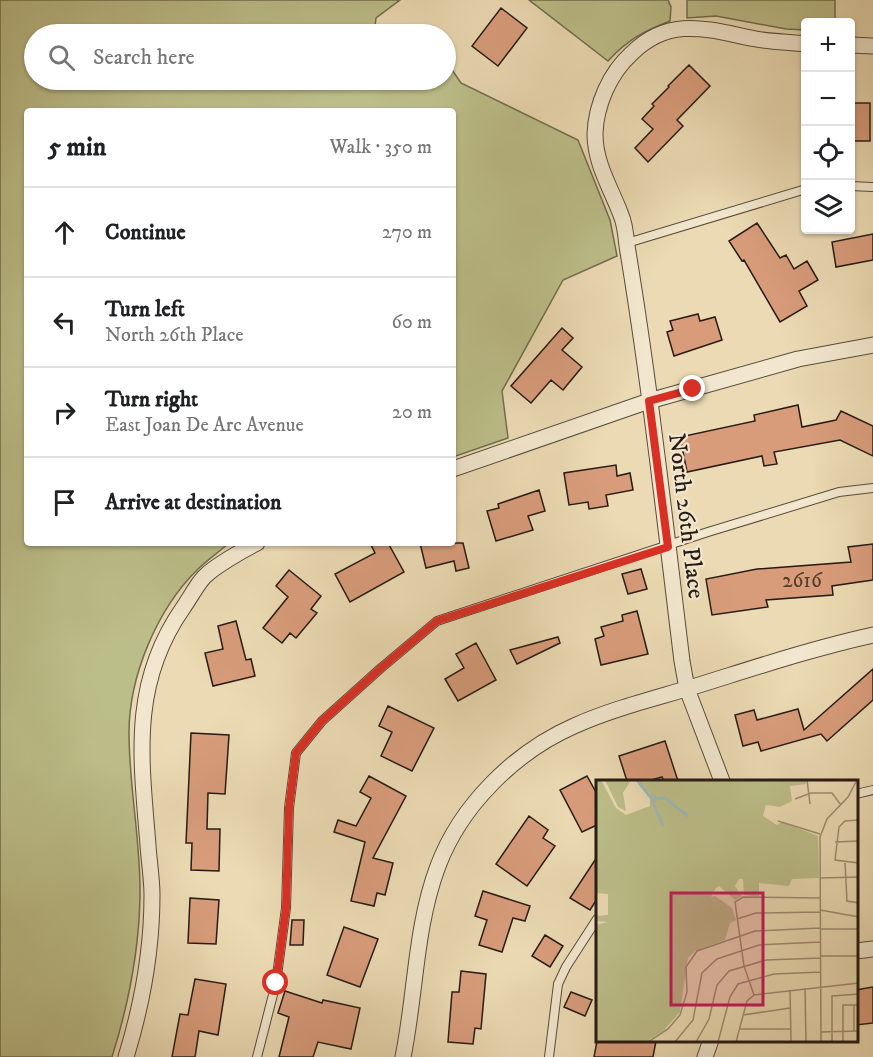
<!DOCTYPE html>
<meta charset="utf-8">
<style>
:root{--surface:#fff;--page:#f2f2f2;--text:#202124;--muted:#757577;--line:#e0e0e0}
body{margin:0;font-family:"IM FELL DW Pica",serif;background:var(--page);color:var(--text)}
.controls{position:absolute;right:18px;top:18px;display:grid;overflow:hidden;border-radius:6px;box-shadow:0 2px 4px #0004}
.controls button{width:54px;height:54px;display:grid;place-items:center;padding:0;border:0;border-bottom:2px solid var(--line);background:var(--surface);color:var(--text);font:30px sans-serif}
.stop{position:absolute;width:18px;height:18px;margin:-14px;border:4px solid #d93025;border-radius:50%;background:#fff}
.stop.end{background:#d93025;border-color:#fff;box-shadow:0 2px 6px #0008}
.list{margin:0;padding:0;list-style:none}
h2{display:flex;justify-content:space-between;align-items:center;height:78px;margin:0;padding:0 24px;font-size:26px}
h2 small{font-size:20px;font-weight:400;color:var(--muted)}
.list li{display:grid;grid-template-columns:39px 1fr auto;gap:18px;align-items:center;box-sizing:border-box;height:90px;padding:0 24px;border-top:2px solid var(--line)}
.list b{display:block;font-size:22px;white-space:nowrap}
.list p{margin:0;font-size:20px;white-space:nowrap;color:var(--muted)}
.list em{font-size:20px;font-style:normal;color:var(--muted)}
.icon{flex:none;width:33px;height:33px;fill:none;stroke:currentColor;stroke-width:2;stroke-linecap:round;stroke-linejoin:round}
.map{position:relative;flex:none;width:873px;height:1057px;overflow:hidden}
.search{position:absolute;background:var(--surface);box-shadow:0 2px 4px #0004;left:24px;top:24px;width:432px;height:66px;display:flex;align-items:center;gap:15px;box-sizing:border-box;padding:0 21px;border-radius:33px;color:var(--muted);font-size:22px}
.panel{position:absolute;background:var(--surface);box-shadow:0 2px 4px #0004;left:24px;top:108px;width:432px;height:438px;border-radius:6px}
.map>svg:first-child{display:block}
</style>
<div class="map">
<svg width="873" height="1057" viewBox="0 0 873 1057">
<rect width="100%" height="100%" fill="#ebdab3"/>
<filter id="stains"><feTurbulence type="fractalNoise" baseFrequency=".00333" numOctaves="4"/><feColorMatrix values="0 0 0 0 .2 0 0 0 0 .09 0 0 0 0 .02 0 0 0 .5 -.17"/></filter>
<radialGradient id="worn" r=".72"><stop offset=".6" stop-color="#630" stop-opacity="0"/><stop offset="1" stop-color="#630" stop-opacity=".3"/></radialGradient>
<path fill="#bcbe89" stroke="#726c4e" stroke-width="1.5" d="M0,0H400L376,18L374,34H34V80H446V61L461,83L578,140L610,220L617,256L563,280L502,391L508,438L453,457V111H27V543H229C219,552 207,560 198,569C157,609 129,676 129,733C129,788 141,842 140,896C139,953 129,1003 112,1057H0Z
M529,0H668L671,7L670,21C644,31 627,40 608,61Z
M687,0H835V22H806L805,30L786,29L716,16L687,18Z"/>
<path fill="#d89c7b" stroke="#271b14" stroke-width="1.5" d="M501,8L527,28L498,66L472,46Z
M689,65L710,86L677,120L683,126L648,162L635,148L653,129L642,119L654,106L652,104L669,87L668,86Z
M850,103H870V141H850Z
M757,223L780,258L786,255L794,269L807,261L818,280L799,291L807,306L780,322L744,260L742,261L729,241Z
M873,234V260L836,267L832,242Z
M698,314L700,321L715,317L722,340L674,356L667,332L673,330L670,321Z
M562,328L573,338L562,350L582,367L563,390L551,380L531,403L511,386Z
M798,405L802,427L836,420L841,411L873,426V456L840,440L774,452L777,464L764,466L762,456L687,472L680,437L755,421L754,415Z
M616,465L617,476L630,473L633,490L606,495L608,506L589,509L588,502L569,505L564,473Z
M539,490L545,511L528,516L533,530L496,541L487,511L499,508L498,504Z
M370,543H388L404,572L350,602L335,574L375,553Z
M420,543H463L469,568L456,571L454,561L426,568Z
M873,544V580L832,586L833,595L766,600L768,607L712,615L706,579L757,569L851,562L848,547Z
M641,569L647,589L628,594L622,574Z
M289,570L321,596L311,609L317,613L296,638L290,633L282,643L263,628L288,597L276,586Z
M637,611L648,654L601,665L595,639L604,636L601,627L623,621L622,615Z
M236,621L246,660L251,659L255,676L213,686L205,653L223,649L218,626Z
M558,637L560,643L517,664L510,650Z
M476,643L496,680L458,701L445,679L464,668L456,654Z
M873,669V700L827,741L821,734L761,751L758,742L743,746L735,715L754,710L757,720L798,709L804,730Z
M388,706L434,728L412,771L381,756L392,732L379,726Z
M191,733L229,735L225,794L208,793L207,829H220L219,871L191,870L192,843H186Z
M665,741L678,781H664L662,777L648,781H627L619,756Z
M369,776L406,796L373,858L393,863L385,895L377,893L374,906L351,901L365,842L334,832L338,820L356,826L371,798L360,792Z
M587,776L597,794V825L582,832L560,790Z
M529,816L548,830L543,838L555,846L527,886L496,864Z
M597,857V899L590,910L570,898Z
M483,891L530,906L525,921L513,918L502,952L479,945L487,920L475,916Z
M190,898L219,900L216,944L188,943Z
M292,920H304L303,945H290Z
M344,927L378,939L360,987L327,975Z
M545,935L563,946L550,967L532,956Z
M461,971L486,974L481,1029L475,1028L473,1044L448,1042L452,992H459Z
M195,979L226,984L218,1035L199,1031L195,1057H172L180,1014L188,1015Z
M873,987V1023L856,1025V990Z
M285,991L322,1003L323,1000L360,1008L351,1049L318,1042L313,1057H279L289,1017L278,1013Z
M571,992L592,1000L585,1016L564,1007Z
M597,1041H656L653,1057H594Z"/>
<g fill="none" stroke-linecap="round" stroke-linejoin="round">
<g stroke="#584b3c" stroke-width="10">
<path id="lane" d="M850,186L873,187
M627,243L806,189
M856,794L873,790
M257,1057L276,983L286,908L289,808L296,753L322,721L381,668L437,621L708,532L839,492L873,488
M549,1057L558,984L566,967L597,919"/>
</g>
<g stroke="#584b3c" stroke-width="17">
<path id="street" d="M850,45L873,46
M453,469L649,401L798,359L873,345
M722,781L687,689L682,661C665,523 650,384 627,246C626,236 625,224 621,215C611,188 595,164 595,134C596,104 610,73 632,53C671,15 709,30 756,39C772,42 789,42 806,44
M856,951L873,949
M126,1057C142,1005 152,950 152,895C152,879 149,862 148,845C141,758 130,684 183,608C190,598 196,586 204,577C215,566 243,550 257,543
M403,1057C416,993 415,927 438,866C461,805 515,752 574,726C614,708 657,698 699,685C757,667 814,648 873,635
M705,1057L711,1040"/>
</g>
<use href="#lane" stroke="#f2e7ce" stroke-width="8"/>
<use href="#street" stroke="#f2e7ce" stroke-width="15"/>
</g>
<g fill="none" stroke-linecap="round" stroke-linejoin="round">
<path stroke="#d93025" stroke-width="8" d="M276,983L286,908L289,808L296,753L322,721L381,668L437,621L668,547L649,401L693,389"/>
</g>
<g text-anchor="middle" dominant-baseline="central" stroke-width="4.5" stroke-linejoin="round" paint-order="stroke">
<g font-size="21" fill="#533b2e">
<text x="802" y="581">2616</text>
</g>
<g font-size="24" fill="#271b14" stroke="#f2e7ce">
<text transform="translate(686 516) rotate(83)">North 26th Place</text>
</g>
</g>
<g transform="translate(596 780)">
<rect width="262" height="262" fill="#ebdab3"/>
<path d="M0,0H5L20,28L30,35L54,26V13L39,0H210V4L194,6L196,21L184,27L170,25L167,36L181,45L186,42L222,56L223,98L196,99L193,106L163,103V117L148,115L147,99H143L139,106L146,116L139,120L123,106L120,108L115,117L119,116L136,128L140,140L134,143L129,160L99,171L92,178L84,232L67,251L49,262H0V145L12,142L0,141V136L12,135V114L0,113ZM9,0H35L27,13L30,31L22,27Z" fill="#bcbe89"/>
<path fill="none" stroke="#9cb8b7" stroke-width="3" d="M41,0L56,19L69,18L92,36M56,20L67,46"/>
<path fill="none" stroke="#9d8e73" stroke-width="1.5" d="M211,0L214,24M199,19L215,13H236L245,25M263,40L249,41L243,47L239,80L263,83M182,41L224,54M239,62L263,61M249,83L251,121L263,123M224,98L263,97M224,130L263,137M141,139L160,133L224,132M224,149H263M225,176H263M209,208L210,262M194,210L195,262M158,215L263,203M258,225V251M147,235L194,228M143,249H195M225,252L263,251M52,262L72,249L84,235L91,212L90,187L101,171L159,151L224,148M79,262L97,240L106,193L121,179L163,165L224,162M100,262L113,239L121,205L133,191L170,180L225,178M122,262L134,217L142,204L178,194L225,192M140,262L151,221L158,215L148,186L139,122L147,117L224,118M225,262L224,57L231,39L252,17L261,0M236,262V216L263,214M247,262V225H263"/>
<path fill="#c2185b" fill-opacity="0.15" stroke="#c2185b" stroke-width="3" d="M75,113H167V225H75Z"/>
<rect width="262" height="262" fill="none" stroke="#271b14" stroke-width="3"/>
</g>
<rect width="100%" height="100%" filter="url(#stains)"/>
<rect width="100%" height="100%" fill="url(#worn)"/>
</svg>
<div class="controls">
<button>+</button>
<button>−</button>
<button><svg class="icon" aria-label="locate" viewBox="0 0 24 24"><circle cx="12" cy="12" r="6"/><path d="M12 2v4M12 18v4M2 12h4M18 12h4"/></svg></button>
<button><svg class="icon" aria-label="layers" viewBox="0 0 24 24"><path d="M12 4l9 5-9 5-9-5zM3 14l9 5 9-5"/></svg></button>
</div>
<div class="stop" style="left:276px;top:983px"></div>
<div class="stop end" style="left:693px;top:389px"></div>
<div class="search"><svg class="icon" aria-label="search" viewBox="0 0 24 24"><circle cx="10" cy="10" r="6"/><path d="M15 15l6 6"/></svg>Search here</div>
<section class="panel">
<h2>5 min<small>Walk · 350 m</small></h2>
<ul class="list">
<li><svg class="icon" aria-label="ahead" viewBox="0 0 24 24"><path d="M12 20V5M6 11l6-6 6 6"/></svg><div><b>Continue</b></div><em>270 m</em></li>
<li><svg class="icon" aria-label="left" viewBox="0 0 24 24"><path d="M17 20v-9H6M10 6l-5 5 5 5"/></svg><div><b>Turn left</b><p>North 26th Place</p></div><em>60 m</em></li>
<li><svg class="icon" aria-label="right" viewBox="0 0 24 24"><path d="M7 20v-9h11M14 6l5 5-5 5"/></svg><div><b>Turn right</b><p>East Joan De Arc Avenue</p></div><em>20 m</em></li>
<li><svg class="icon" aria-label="arrive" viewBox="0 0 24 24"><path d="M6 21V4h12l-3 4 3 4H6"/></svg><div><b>Arrive at destination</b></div></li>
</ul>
</section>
</div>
